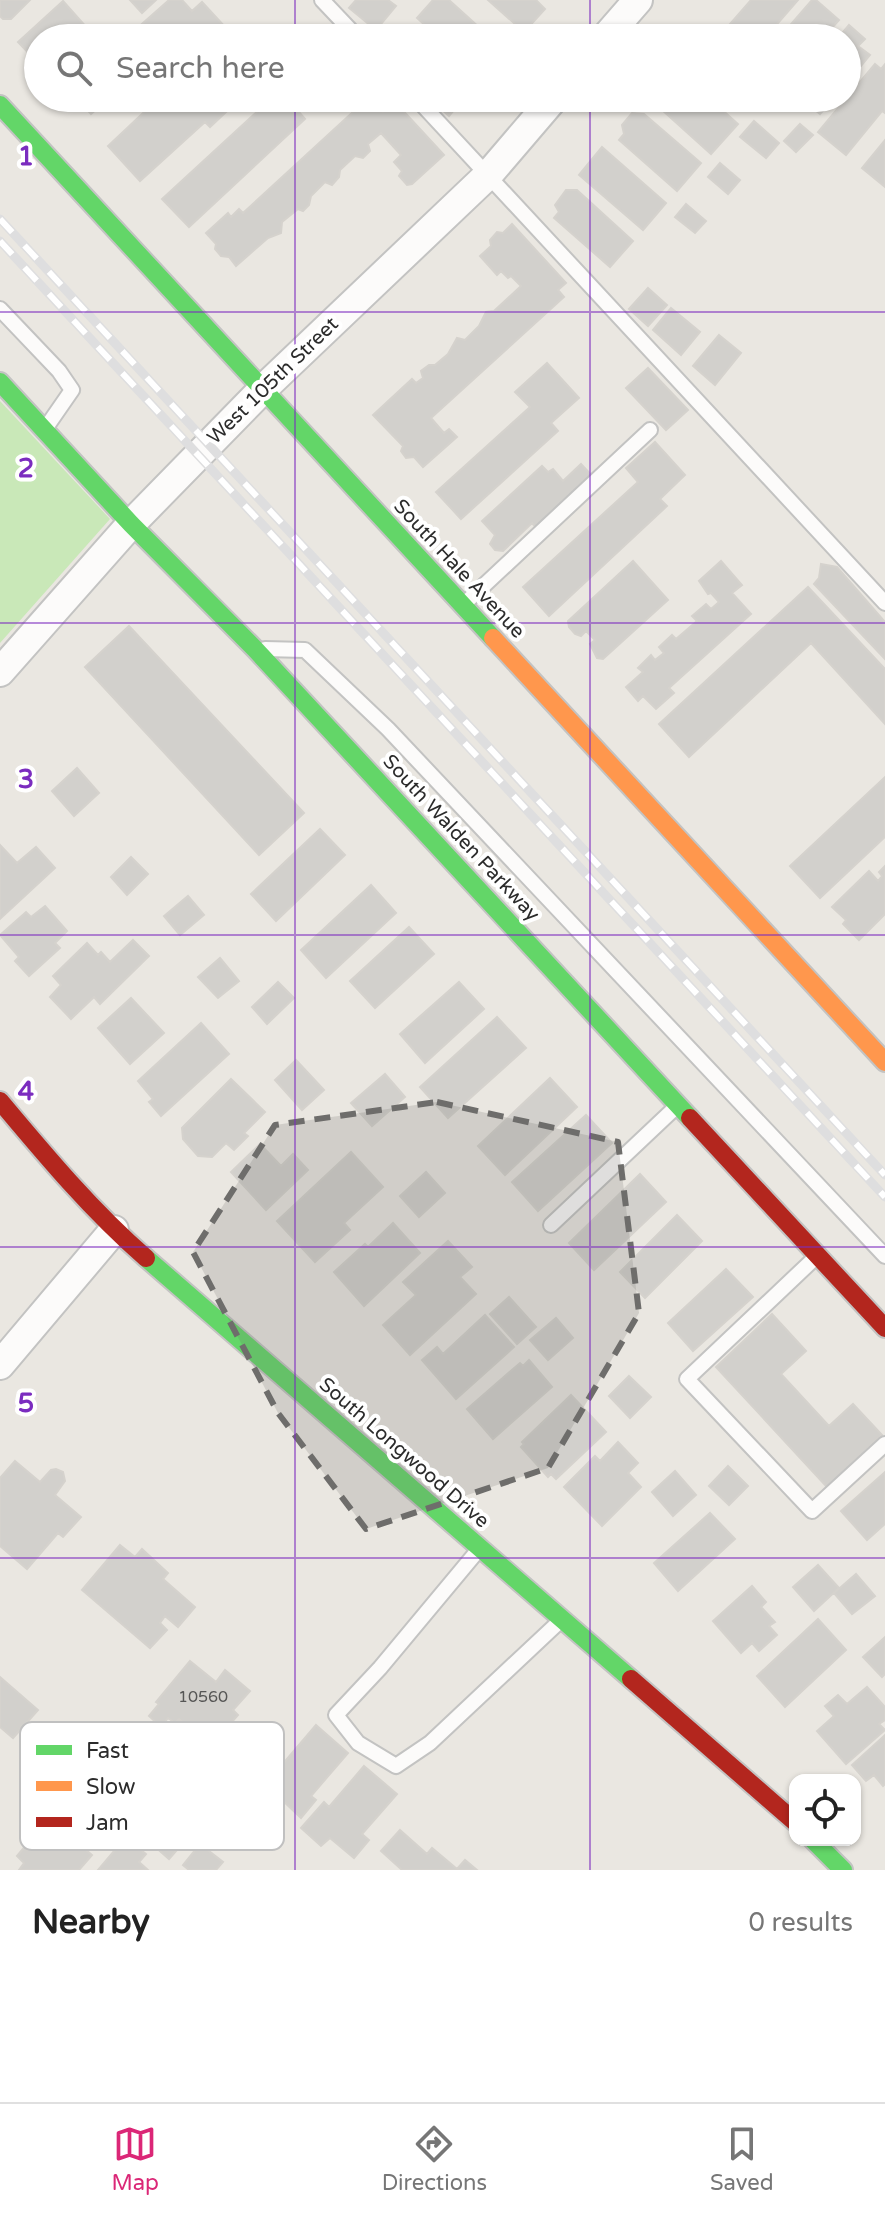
<!DOCTYPE html>
<style>
:root{--surface:#fff;--page:#f6f6f6;--text:#222;--muted:#767676;--line:#e0e0e0;--accent:#db2777}
body{margin:0;font-family:"Varela Round",sans-serif;background:var(--page);color:var(--text)}
.controls{position:absolute;right:24px;bottom:24px;display:grid;overflow:hidden;border-radius:16px;box-shadow:0 2px 6px #0004}
.controls button{width:72px;height:72px;display:grid;place-items:center;padding:0;border:0;border-bottom:2px solid var(--line);background:var(--surface);color:var(--text);font:40px sans-serif}
.list{margin:0;padding:0;list-style:none}
h2{display:flex;justify-content:space-between;align-items:center;height:104px;margin:0;padding:0 32px;font-size:34px}
h2 small{font-size:26px;font-weight:400;color:var(--muted)}
.icon{flex:none;width:44px;height:44px;fill:none;stroke:currentColor;stroke-width:2;stroke-linecap:round;stroke-linejoin:round}
.map{position:relative;flex:none;width:885px;height:1870px;overflow:hidden}
.search{position:absolute;background:var(--surface);box-shadow:0 2px 6px #0004;left:24px;right:24px;top:24px;height:88px;display:flex;align-items:center;gap:20px;box-sizing:border-box;padding:0 28px;border-radius:44px;color:var(--muted);font-size:30px}
.sheet{height:232px;background:var(--surface)}
nav{display:flex;justify-content:space-around;align-items:center;box-sizing:border-box;height:112px;border-top:2px solid var(--line);background:var(--surface);font-size:22px;color:var(--muted)}
nav a{display:grid;justify-items:center;gap:4px}
nav .on{color:var(--accent)}
.map>svg:first-child{display:block}
</style>
<div class="map">
<svg width="885" height="1870" viewBox="0 0 885 1870">
<rect width="100%" height="100%" fill="#eae7e1"/>
<path fill="#c9e8b8" d="M0,401L110,519L0,643Z"/>
<path fill="#d2d0cc" stroke="#d5d2cd" stroke-width="2" d="M0,0H30L11,19H3L0,16Z
M130,0H156L142,13Z
M169,0H182L192,11L202,2L226,28L214,38H126Z
M356,0H388L396,6L376,30L349,8Z
M433,0H449L491,38H439L417,18Z
M488,0H536L545,9L524,32Z
M751,0H798L765,38H733L727,33L733,25L730,24Z
M812,0H816L839,20L823,38H779Z
M63,1L96,38H38V63L18,42Z
M849,25L865,39L858,46L870,55L847,83V38H838Z
M875,64L881,69L885,64V113L882,111L846,155L818,132Z
M82,98H119L114,103L109,98L91,114L79,100Z
M159,98H241L210,127L205,122L140,181L108,146Z
M272,98H312L298,111L305,119L189,227L162,199Z
M368,98L383,112L395,102L444,155L412,184L407,185L399,176L402,171L394,162L401,155L381,133L368,144L370,151L363,158L355,156L340,170L339,177L332,185L325,182L311,196L309,205L303,211L298,209L282,222L281,233L268,238L236,266L229,257L221,256L215,249L216,244L206,233L228,213L231,217L239,209L243,213Z
M429,98H464L449,116Z
M654,98H709L738,124L711,154L652,101L655,100Z
M801,98H834L820,114Z
M632,113L644,114L701,163L677,191L619,140L624,134L622,125Z
M754,121L779,143L766,158L740,137Z
M800,124L813,135L796,152L784,141Z
M885,140V187L862,168Z
M602,147L666,203L643,230L579,175Z
M720,163L740,180L728,194L708,177Z
M566,190H577L633,241L610,267L554,218L559,212L555,205Z
M686,204L706,221L695,233L675,217Z
M512,224L566,283L558,290L564,297L431,418L444,433L449,429L457,437L423,467L414,457L406,458L401,451L403,446L373,415L412,379L416,383L423,378L421,371L429,365H435L448,354L457,338L465,340L479,326L486,312L494,311L521,286L511,276L508,278L501,271L497,275L480,256L491,246L490,240L497,232L503,233Z
M648,288L667,305L648,326L629,309Z
M671,308L700,332L681,355L653,330Z
M719,335L741,353L715,385L693,366Z
M547,363L579,398L551,423L558,431L461,519L436,492L530,407L515,392Z
M648,368L688,410L666,430L626,388Z
M655,442L685,475L660,499L667,506L549,616L523,587L638,482L626,468Z
M581,464L595,479L539,531L532,523L503,551L495,550L490,544L495,535L482,521L542,466L548,472L553,469L563,481Z
M633,561L668,600L603,659L597,658L590,644L595,640L586,631L581,636L575,634L569,627L568,621Z
M721,561L742,585L732,593L751,614L669,688L674,693L656,709L643,696L638,701L626,687L643,672L638,668L651,655L655,660L664,653L659,647L672,635L676,639L697,621L692,616L706,604L711,609L719,602L711,593L708,594L699,581Z
M821,564L837,567L885,622V659L814,584L819,578Z
M808,587L885,669V724L811,643L689,757L659,724Z
M129,626L304,813L259,855L85,667Z
M77,768L99,793L74,816L52,791Z
M885,777V837L820,898L790,866Z
M320,829L345,855L276,921L251,894Z
M0,845L17,863L36,847L55,868L0,919Z
M131,857L148,874L127,895L111,877Z
M885,866V914L859,940L843,924L846,920L832,907L869,871L878,881L882,876L879,872Z
M371,885L396,913L326,978L301,950Z
M188,896L204,915L180,935L164,916Z
M45,906L67,931L55,943L60,948L29,976L15,961L19,957L0,935L26,912L31,917Z
M409,927L434,954L375,1008L350,981Z
M133,940L149,956L100,1004L94,997L71,1019L50,997L61,985L53,976L87,943L98,955L101,952L110,962Z
M220,958L239,981L218,998L198,977Z
M278,982L294,998L267,1024L252,1007Z
M459,982L484,1009L425,1063L400,1034Z
M131,998L164,1033L130,1064L98,1028Z
M497,1017L526,1048L448,1118L420,1087Z
M201,1023L229,1054L161,1116L149,1102L153,1099L138,1081Z
M296,1060L324,1090L302,1110L275,1080Z
M385,1074L405,1097L372,1126L351,1103Z
M550,1078L577,1107L505,1175L478,1146Z
M231,1079L265,1112L244,1133L248,1136L234,1150L226,1143L212,1157L198,1156L183,1139L182,1128Z
M586,1115L612,1143L538,1211L512,1182Z
M260,1144L281,1166L293,1154L308,1170L266,1210L231,1172Z
M351,1152L383,1187L344,1223L350,1230L315,1262L277,1221Z
M426,1172L445,1193L419,1217L400,1196Z
M640,1174L666,1202L594,1270L569,1243Z
M677,1215L702,1241L645,1298L620,1272Z
M393,1223L420,1253L364,1306L334,1272L365,1244L368,1247Z
M448,1241L472,1267L460,1277L476,1294L410,1355L383,1325L416,1295L403,1282Z
M726,1269L753,1297L693,1351L668,1323Z
M509,1297L536,1327L517,1344L490,1314Z
M772,1314L806,1351L781,1374L829,1426L853,1404L882,1435L827,1487L716,1367Z
M485,1315L514,1347L456,1399L422,1360L437,1347L443,1354Z
M556,1318L573,1338L548,1360L530,1340Z
M529,1360L552,1387L493,1439L467,1409L520,1363L523,1366Z
M629,1376L651,1397L630,1418L609,1396Z
M571,1395L606,1432L556,1479L551,1474L548,1477L521,1447L524,1444L522,1442Z
M618,1442L638,1463L628,1473L641,1487L602,1526L564,1487L595,1456L600,1461Z
M15,1461L40,1482L51,1470L56,1469L63,1472L65,1481L55,1495L81,1517L63,1537L58,1533L27,1569L0,1546V1478Z
M728,1466L748,1486L729,1505L709,1486Z
M675,1471L696,1495L673,1516L652,1492Z
M885,1472V1524L867,1540L841,1511Z
M710,1513L735,1539L678,1591L654,1563Z
M120,1545L135,1557L142,1549L168,1573L163,1579L195,1607L178,1627L165,1616L160,1623L167,1630L150,1648L82,1590Z
M818,1565L839,1588L814,1611L793,1587Z
M856,1574L875,1596L852,1614L834,1593Z
M752,1586L766,1602L761,1607L775,1622L769,1626L777,1635L759,1651L752,1643L741,1653L713,1621Z
M818,1619L846,1650L785,1707L757,1676Z
M885,1637V1674L882,1677L863,1657Z
M190,1661L216,1682L225,1670L250,1691L233,1710L238,1715L224,1731L220,1728L211,1738L195,1724L191,1729L179,1719L175,1723L168,1718L161,1727L149,1716L159,1704L156,1702Z
M0,1677L38,1710L13,1738L0,1727Z
M867,1687L885,1707V1720L879,1724L885,1730L846,1764L817,1731L834,1716L825,1706L838,1695L847,1704Z
M316,1725L348,1753L311,1796L316,1800L301,1818L260,1779L275,1761L281,1766Z
M885,1735V1784L883,1786L874,1775L866,1781L852,1765Z
M364,1766L397,1794L362,1834L369,1840L354,1858L330,1838L321,1846L301,1828L324,1802L329,1807Z
M148,1800L190,1835L169,1859L128,1823Z
M57,1808L76,1825L68,1834L92,1855L79,1870H19L24,1863L17,1856Z
M400,1830L427,1854L432,1848L457,1869L465,1860L477,1870H402L381,1851Z
M126,1837L146,1854L139,1862L148,1870H98Z
M200,1844L223,1862L216,1870H189L183,1865Z"/>
<g fill="none" stroke-linecap="round" stroke-linejoin="round">
<g stroke="#c3c3c2" stroke-width="18">
<path id="lane" d="M322,0L358,38
M416,98L885,603
M0,309L59,371L72,390L45,429
M463,605L650,430
M265,649L305,650L388,729L885,1256
M551,1225L676,1107
M817,1256L687,1379L812,1511L885,1444
M480,1548L380,1668L336,1715L358,1743L396,1766L430,1743L559,1622"/>
</g>
<g stroke="#c3c3c2" stroke-width="32">
<path id="street" d="M605,38L638,0
M0,672L131,524L263,389L489,174L554,98
M0,1365L114,1230"/>
</g>
<g stroke="#c3c3c2" stroke-width="22">
<path id="fast" d="M0,105L493,638
M0,382L131,524L255,649L690,1118
M146,1258L631,1679
M813,1840L843,1870"/>
</g>
<g stroke="#c3c3c2" stroke-width="22">
<path id="slow" d="M493,638L885,1062"/>
</g>
<g stroke="#c3c3c2" stroke-width="22">
<path id="jam" d="M0,1101C46,1156 92,1211 146,1258
M690,1118L885,1328
M631,1679L795,1822"/>
</g>
<use href="#lane" stroke="#fcfbfa" stroke-width="14"/>
<use href="#street" stroke="#fcfbfa" stroke-width="28"/>
<use href="#fast" stroke="#63d668" stroke-width="18"/>
<use href="#slow" stroke="#ff974d" stroke-width="18"/>
<use href="#jam" stroke="#b3261e" stroke-width="18"/>
<g stroke="#dededf" stroke-width="9">
<path id="rail" d="M0,219L885,1175
M0,241L885,1197"/>
</g>
<use href="#rail" stroke="#fff" stroke-width="6" stroke-dasharray="18" stroke-linecap="butt"/>
</g>
<path fill="#6e6d6b" fill-opacity="0.2" stroke="#6e6d6b" stroke-width="6" stroke-dasharray="16 10" stroke-linejoin="round" d="M437,1102L618,1142L639,1313L548,1468L366,1529L278,1413L193,1252L275,1125Z"/>
<path fill="none" stroke="#7b2cbf" stroke-width="2" stroke-opacity="0.55" d="M295,0V38M590,0V38M295,98V1870M590,98V1870M0,312H885M0,623H885M0,935H885M0,1247H885M0,1558H885"/>
<g text-anchor="middle" dominant-baseline="central" stroke-width="8" stroke-linejoin="round" paint-order="stroke">
<g font-size="16" fill="#565655">
<text x="203" y="1697">10560</text>
</g>
<g font-size="20" fill="#2c2c2c" stroke="#fff">
<text transform="translate(273 381) rotate(-44)">West 105th Street</text>
<text transform="translate(459 569) rotate(47)">South Hale Avenue</text>
<text transform="translate(461 838) rotate(47)">South Walden Parkway</text>
<text transform="translate(404 1453) rotate(41)">South Longwood Drive</text>
</g>
</g>
<rect x="20" y="1722" width="264" height="128" rx="12" fill="#fff" stroke="#c0c0c0" stroke-width="2"/>
<rect x="36" y="1745" width="36" height="10" fill="#63d668"/>
<rect x="36" y="1781" width="36" height="10" fill="#ff974d"/>
<rect x="36" y="1817" width="36" height="10" fill="#b3261e"/>
<g font-size="22" fill="#2c2c2c">
<text x="86" y="1758">Fast</text>
<text x="86" y="1794">Slow</text>
<text x="86" y="1830">Jam</text>
</g>
<g font-size="26" text-anchor="middle" font-weight="bold" fill="#7b2cbf" stroke="#fff" stroke-width="8" stroke-linejoin="round" paint-order="stroke">
<text x="26" y="165">1</text>
<text x="26" y="477">2</text>
<text x="26" y="788">3</text>
<text x="26" y="1100">4</text>
<text x="26" y="1412">5</text>
</g>
</svg>
<div class="controls">
<button><svg class="icon" aria-label="locate" viewBox="0 0 24 24"><circle cx="12" cy="12" r="6"/><path d="M12 2v4M12 18v4M2 12h4M18 12h4"/></svg></button>
</div>
<div class="search"><svg class="icon" aria-label="search" viewBox="0 0 24 24"><circle cx="10" cy="10" r="6"/><path d="M15 15l6 6"/></svg>Search here</div>
</div>
<section class="sheet">
<h2>Nearby<small>0 results</small></h2>
<ul class="list">
</ul>
</section>
<nav>
<a class="on"><svg class="icon" aria-label="map" viewBox="0 0 24 24"><path d="M3 6l6-2 6 2 6-2v14l-6 2-6-2-6 2zM9 4v14M15 6v14"/></svg>Map</a>
<a><svg class="icon" aria-label="directions" viewBox="0 0 24 24"><path d="M12 3l9 9-9 9-9-9zM9 14v-3h6M13 9l2 2-2 2"/></svg>Directions</a>
<a><svg class="icon" aria-label="saved" viewBox="0 0 24 24"><path d="M7 4h10v16l-5-4-5 4z"/></svg>Saved</a>
</nav>
